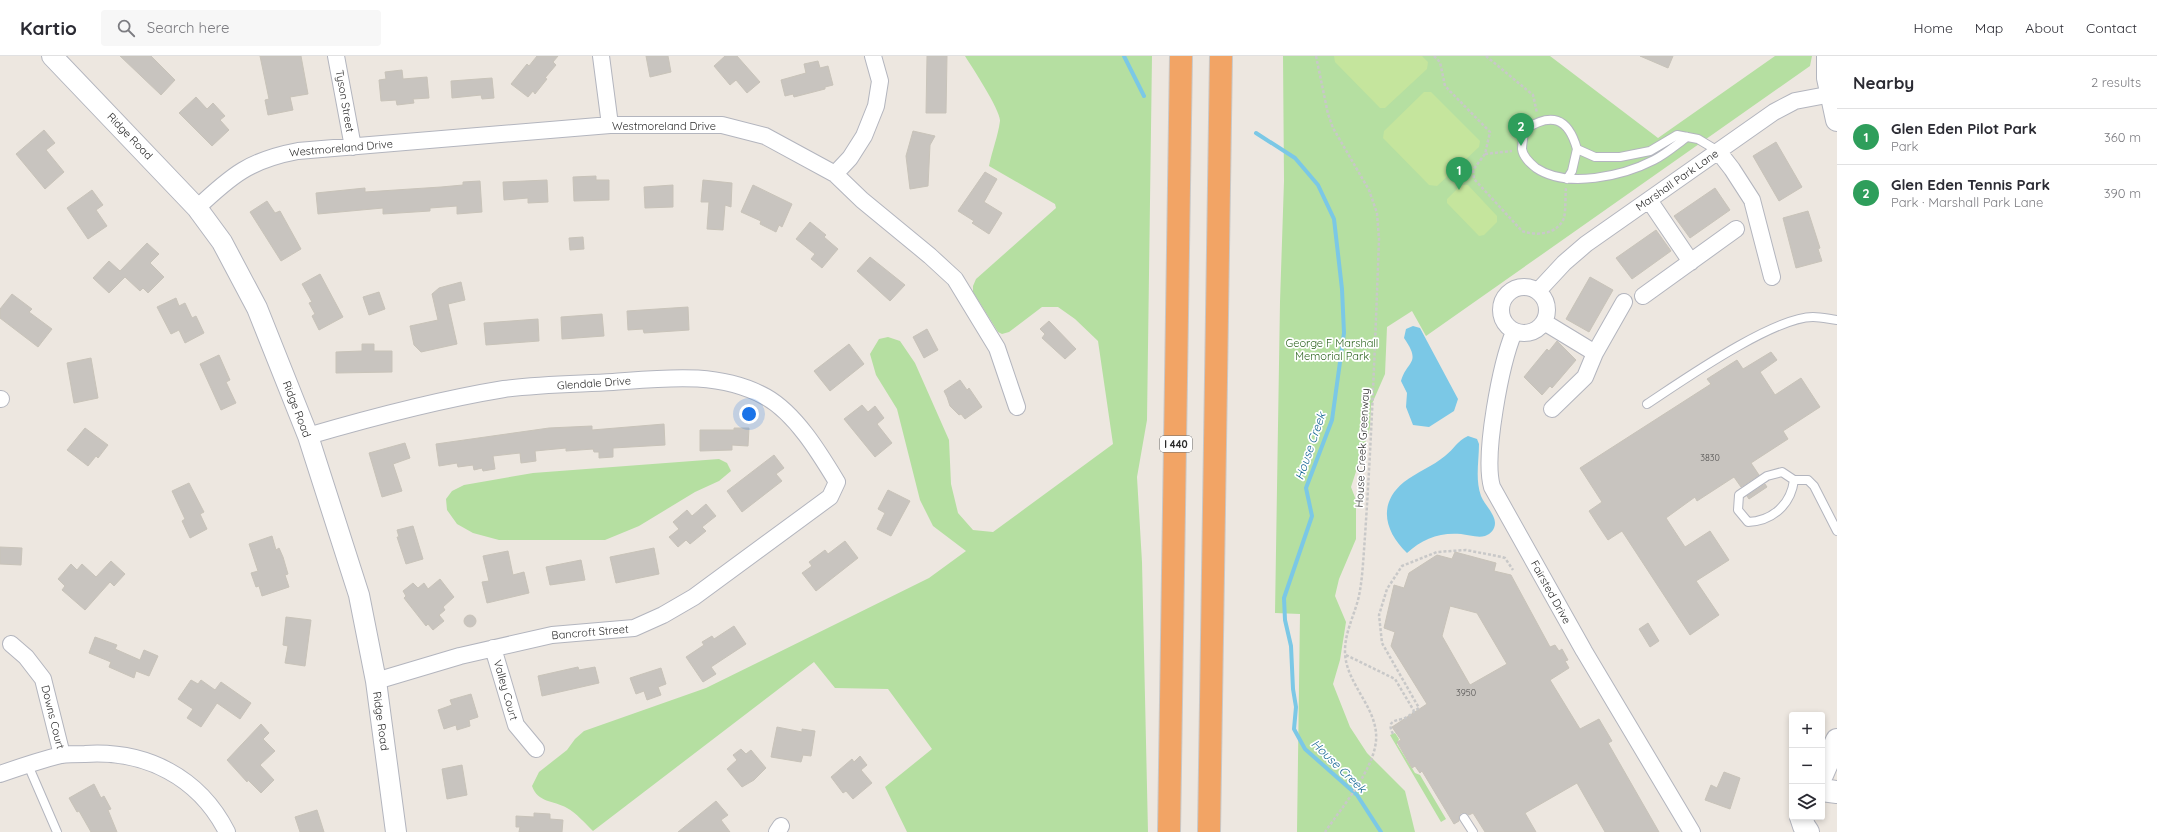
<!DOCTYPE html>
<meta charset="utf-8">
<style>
:root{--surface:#fff;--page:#f7f7f7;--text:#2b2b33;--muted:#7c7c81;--line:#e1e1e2;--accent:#d93025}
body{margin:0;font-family:Quicksand,sans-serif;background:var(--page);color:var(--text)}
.controls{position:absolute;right:12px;bottom:12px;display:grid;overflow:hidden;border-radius:4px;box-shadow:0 2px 6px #0003}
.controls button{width:36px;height:36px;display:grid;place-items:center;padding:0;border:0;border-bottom:1px solid var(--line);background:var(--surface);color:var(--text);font:20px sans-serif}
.you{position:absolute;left:749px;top:358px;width:14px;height:14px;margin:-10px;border:3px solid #fff;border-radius:50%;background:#1a73e8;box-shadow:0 0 0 6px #1a73e833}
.badge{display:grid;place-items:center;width:26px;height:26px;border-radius:50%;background:var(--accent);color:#fff;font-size:13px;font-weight:700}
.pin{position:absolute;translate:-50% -33px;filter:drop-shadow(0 1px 2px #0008)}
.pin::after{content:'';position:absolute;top:21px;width:14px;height:12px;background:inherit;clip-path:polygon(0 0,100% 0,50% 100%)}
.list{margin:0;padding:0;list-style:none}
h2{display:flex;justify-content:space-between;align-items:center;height:52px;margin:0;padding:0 16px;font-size:17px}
h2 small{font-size:13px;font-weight:400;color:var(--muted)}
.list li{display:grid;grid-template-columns:26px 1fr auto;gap:12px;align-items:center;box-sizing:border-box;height:56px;padding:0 16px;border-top:1px solid var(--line)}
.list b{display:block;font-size:15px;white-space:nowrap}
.list p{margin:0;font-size:13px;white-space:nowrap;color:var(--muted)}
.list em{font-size:13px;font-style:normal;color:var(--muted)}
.icon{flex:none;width:22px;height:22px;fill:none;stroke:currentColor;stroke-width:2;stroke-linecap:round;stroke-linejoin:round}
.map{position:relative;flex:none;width:1837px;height:776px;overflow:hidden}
header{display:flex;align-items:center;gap:24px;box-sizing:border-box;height:56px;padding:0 20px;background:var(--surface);border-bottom:1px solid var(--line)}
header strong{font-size:19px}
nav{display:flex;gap:22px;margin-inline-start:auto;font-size:14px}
.search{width:280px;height:36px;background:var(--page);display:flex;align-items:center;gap:10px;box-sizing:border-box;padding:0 14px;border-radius:4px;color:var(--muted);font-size:15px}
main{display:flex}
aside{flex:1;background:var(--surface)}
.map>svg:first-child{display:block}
</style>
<header>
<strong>Kartio</strong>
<div class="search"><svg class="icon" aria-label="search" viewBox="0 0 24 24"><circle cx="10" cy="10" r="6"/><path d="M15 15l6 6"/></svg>Search here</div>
<nav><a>Home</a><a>Map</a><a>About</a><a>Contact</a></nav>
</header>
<main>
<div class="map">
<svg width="1837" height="776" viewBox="0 0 1837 776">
<rect width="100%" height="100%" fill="#ede7e0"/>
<path fill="#b5dfa1" d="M965,0H1152L1147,364L1137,421L1142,506L1148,776H907L885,731L932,693L888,633L835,632L814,606L593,775C585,767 576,757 567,752C553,744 538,747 532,730L539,716L567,694L575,683L584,675L706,632L929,522L966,495L933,470L920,444L897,353L876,319L870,298L879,283L888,281L900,285L915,307L949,384L951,428L958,457L973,474L993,476L1113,388L1098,285L1075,263L1058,251H1042L1009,276L1002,278L998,276L973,236V230L976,223L1056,152L1055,148L989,110C992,95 998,80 1000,65C1001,55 972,11 965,0Z
M1283,0H1550L1658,82L1775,0H1812L1810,10L1426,280L1412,255L1387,271L1385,318L1371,350L1370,372L1351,431L1356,444V483L1339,523L1335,540L1346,566L1340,604L1333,628L1350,671L1367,697L1405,735L1415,776H1297L1300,558L1275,557L1280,246L1284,125Z
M719,403L727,407L731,415L719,425L695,436L639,470L605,484H499L473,477L457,468L447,454L446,443L452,435L464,429L533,417Z
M1395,677L1399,683L1397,688L1415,717L1420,719L1446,763L1441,766L1390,679Z"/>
<path fill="#c5e59d" d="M1334,0H1422L1428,6L1427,13L1385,52H1380L1335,6Z
M1424,36H1431L1480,85L1479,91L1437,130L1429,129L1383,82L1384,75Z
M1461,129H1468L1497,160V166L1484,179L1479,180L1447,147V143Z"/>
<path fill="#7bc8e6" d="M1413,270L1420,272L1458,343L1454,355L1429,371L1413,369L1406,351L1407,337L1401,325C1407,304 1422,308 1404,282L1406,273Z
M1468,380L1477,383L1479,388C1479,405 1475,423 1481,440C1484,448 1495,458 1495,467C1495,473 1491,478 1485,480C1478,482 1468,479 1461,478C1440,476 1422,483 1407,497C1385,476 1377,448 1404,426C1417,416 1433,410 1445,400C1454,393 1457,385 1468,380Z"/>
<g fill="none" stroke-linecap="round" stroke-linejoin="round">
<path stroke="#7bc8e6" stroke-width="4" d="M1124,0L1144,40
M1256,77L1295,102L1318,129L1334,163L1342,233L1344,277L1332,364L1306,432L1312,460L1284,542L1285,564L1291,590L1293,633L1296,651L1294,673L1305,693L1357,739L1381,776"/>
</g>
<path fill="#c8c4bf" stroke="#c8c3b9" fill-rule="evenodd" d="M120,0H151L175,24L161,39Z
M260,0H301L308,38L290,41L293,54L268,59L265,44L269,43Z
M537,0H558L553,6L556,9L545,22L547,23L535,38L533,35L528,41L511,28L527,8L529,10Z
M646,0H668L671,16L650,21Z
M725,0H737L760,26L747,37L736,24L730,29L714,10Z
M927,0H947L946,57H926Z
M1640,0H1673L1668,12Z
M818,5L820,12L828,10L833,29L825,31V33L794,41L793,38L785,40L781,24L806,17L804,8Z
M402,14L403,23L427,21L429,42L413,43L414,47L397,49L396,44L381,45L379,24L386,23L385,16Z
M492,22L494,42L482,43L481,39L452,42L451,25Z
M196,41L207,53L213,47L225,60L220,64L229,74L212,90L179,57Z
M44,74L55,87L46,94L64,116L45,133L16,98Z
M913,75L935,80L930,89L928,130L910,133L906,100Z
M1776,86L1802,131L1779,145L1753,100Z
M985,116L997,123L984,146L1002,157L989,178L972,167L974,165L958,155Z
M596,120V124H609V144L574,145L573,121Z
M547,124L548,146L528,147V142L504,144L503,126Z
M703,124L732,127L731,151L725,149L723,174L707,173L709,146H701Z
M480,125L482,156L457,158V150L430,152V155L383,158V152L318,158L316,137L365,132V136L441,131L463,129V126Z
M673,129V151L645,152L644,131Z
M753,129L792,148L782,171L779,169L776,176L760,168L761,165L741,156Z
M1715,132L1730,154L1690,182L1674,160Z
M92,134L103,149L96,154L107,170L88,183L67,152Z
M267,145L275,157L280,155L301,193L281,205L250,156Z
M1808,155L1820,192L1818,193L1822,205L1796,212L1783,162Z
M810,166L826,179L824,181L838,193L822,212L811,203L815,198L796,183Z
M1656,174L1671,195L1632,223L1616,202Z
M583,181L584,193L570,194L569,182Z
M147,187L159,198L150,207L164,221L148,237L143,232L140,235L125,221L109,237L93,222L109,205L120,215Z
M870,201L905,229L890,245L857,215Z
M320,218L343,261L319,274L312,260L315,258L309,247L312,246L302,228Z
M1590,221L1613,234L1589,276L1566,263Z
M461,226L465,244L448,248L457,288L421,296L414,289L410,270L438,264L432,238L439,232Z
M379,236L385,253L369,259L363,241Z
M12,238L32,253L29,256L52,273L38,291L0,262V253Z
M176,242L179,250L185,247L192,262L196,260L204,277L185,287L179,274L171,278L157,251Z
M688,251L689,274L644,277L643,273L628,274L627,255Z
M602,258L604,280L562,283L561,261Z
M538,263L539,285L486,289L484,267Z
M1049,265L1076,293L1065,303L1042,282L1045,278L1040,273Z
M927,273L938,294L924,302L913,281Z
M1557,285L1576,304L1552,332L1550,330L1542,339L1524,321L1547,293L1549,295Z
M362,288H374V295H392V316L336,317V296L362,295Z
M849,288L864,308L830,335L814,315Z
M1771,296L1777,304L1760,316L1775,339L1801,322L1820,351L1783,375L1788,383L1751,407L1759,419L1741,431L1734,421L1697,445L1695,441L1666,462L1685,491L1710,475L1729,504L1696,525L1719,559L1690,579L1622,475L1608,484L1598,469L1589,455L1602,446L1580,412L1711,328L1707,323L1737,304L1743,313Z
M219,299L230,324L226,326L236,347L221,354L200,308Z
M91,302L98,342L74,347L67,307Z
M960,324L967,334L969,332L982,351L965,363L961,358L959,359L950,350L947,341L944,335Z
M862,349L868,356L875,350L884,362L877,368L892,387L875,401L844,363Z
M664,368L665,389L613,392V401L599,402V396H594L593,393L566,395V392L535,395L536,405L521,407L520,397L493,400L495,413L483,415L482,412L474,414L473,409L458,411L457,407L439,410L436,388L549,372L592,370V374Z
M85,372L108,389L98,402L96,400L88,410L67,394Z
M734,372H749L748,390L732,389V394L700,395V374H734Z
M405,387L410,402L393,408L402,435L382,441L369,397Z
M774,399L784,412L776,418L782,425L742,456L727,435Z
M189,427L204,456L200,458L207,473L190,482L182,465L185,463L172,435Z
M1765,428L1767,431L1749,443L1747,440Z
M888,434L910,445L891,480L877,473L885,457L878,453Z
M706,448L716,460L702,471L706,475L690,488L686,484L678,491L669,481L679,473L673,466L687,454L692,460Z
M413,470L423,503L406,508L397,481H399L397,474Z
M272,480L276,494L279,492L283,501L288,518L285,519L289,531L262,540L259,530L256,531L251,517L258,515L249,488Z
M845,485L858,502L816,535L802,517L812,510L809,506L825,494L828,498Z
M0,491L22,492L21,509L0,508Z
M654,492L659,518L616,527L610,501Z
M508,495L513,519L524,516L529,537L487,547L482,526L489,525L483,500Z
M1455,496L1496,507L1494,515L1511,519L1550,591L1555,589L1559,595L1562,593L1568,604L1565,605L1569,612L1550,624L1580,673L1599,663L1612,685L1608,687L1659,776H1605L1577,727L1525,757L1536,776H1485L1473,757L1469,759L1466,757H1461L1459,760V765L1454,768L1422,715L1420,717L1415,710L1412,712L1397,686L1401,684L1392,671L1427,648L1391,590L1395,576L1384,572L1394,529L1404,532L1409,517L1437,499L1452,503ZM1450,550L1477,557L1507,608L1470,629L1442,580Z
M581,504L585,524L550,529L546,511Z
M111,505L125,518L114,530L110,526L85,554L62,534L65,530L58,523L71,508L77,514L82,508L96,521Z
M440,523L454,541L443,551L445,554L439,559L444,565L433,574L428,568L426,570L404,542L406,540L403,535L413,527L418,532L424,527L428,533Z
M464 565a6 6 0 1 1 12 0a6 6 0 1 1-12 0Z
M286,561L311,564L305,610L285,607L288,590L283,589Z
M1648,567L1659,585L1650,591L1639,573Z
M734,570L746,588L711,611L716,618L703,626L686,601L704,589L702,586L712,580L714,583Z
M95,581L117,589L115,593L140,604L144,594L158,600L149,620L136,615L134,622L109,611L111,606L89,597Z
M578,611L579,614L595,611L599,627L542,640L538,620Z
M661,612L666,628L658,631L661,639L647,644L644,635L636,638L630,622Z
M191,624L198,628L201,624L215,634L221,626L251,647L240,663L217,647L201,671L187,662L193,653L178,643Z
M471,638L478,661L469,664L470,670L457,674L456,669L444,673L438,654L452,649L450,644Z
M261,668L269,677L263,683L275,695L260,709L274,724L261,737L248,724L247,726L227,704Z
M777,671L802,676V673L815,675L811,700L803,699L801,706L771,701Z
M741,693L746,698L751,694L766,712L754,724L742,731L727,713L737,704L733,699Z
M860,700L867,709L861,714L872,727L853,743L846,735L843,737L831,721L852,703L854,706Z
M462,709L467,739L447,743L442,713Z
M1724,716L1740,722L1730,753L1705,744L1711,729L1717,732Z
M94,728L101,742L104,740L111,753L108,754L117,776H91L79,755L77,756L69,742Z
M716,745L728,759L721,764L730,776H678Z
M317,754L324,776H300L295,761Z
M534,757L550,758V763L563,764L562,776H519L520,771H516V760L534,761Z"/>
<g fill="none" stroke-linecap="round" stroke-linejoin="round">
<g stroke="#b3b5be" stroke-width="10">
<path id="service" d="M1687,81C1676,89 1666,98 1654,104C1623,120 1567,133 1536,112C1530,107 1523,101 1522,93C1522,87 1524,80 1524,74C1551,56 1568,61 1577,93L1595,101H1620L1650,95L1677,79L1698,83L1718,95
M1567,123L1572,115L1577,93
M1647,348C1682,325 1773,261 1813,261C1821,261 1829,263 1837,264
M1794,424C1791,448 1773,465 1748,466L1738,454L1739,439L1767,420L1782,416L1794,424H1808L1814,430L1837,475
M28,709L57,776
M1464,762L1473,776"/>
</g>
<g stroke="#b3b5be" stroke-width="18">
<path id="minor" d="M336,0L353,91
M601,0L610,69
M1718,95L1732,113L1752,144L1772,221
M835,118L850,102L864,80L876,50L880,25L873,0
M1649,144L1691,206
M197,152C232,119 250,104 298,95L610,69H722L765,80L835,118L862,144L930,200L955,223L997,292L1017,351
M1501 254a23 23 0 1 1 46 0a23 23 0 1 1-46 0Z
M1538,235L1564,207L1586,188L1774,56L1795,45L1832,38
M1643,240L1736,173
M1544,266L1595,297
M1514,276C1501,307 1483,399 1492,431L1584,595L1692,776
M0,343H1
M1552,353L1585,321L1595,297L1624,246
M308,380C373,361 437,344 504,333C540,328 577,328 613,326C665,322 719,315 766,341C796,358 820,398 837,426L830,441L694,541L663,559L634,572L552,579L460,600L376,625
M11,588L26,601L43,623L62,699
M493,592L516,669L536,693
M0,718C20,711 41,704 61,699C68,698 77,698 85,698C146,694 199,721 227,776
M777,776L781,770"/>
</g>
<g stroke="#b3b5be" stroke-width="22">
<path id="tertiary" d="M52,0L197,152L222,186L257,252L308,380L359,539L376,625L396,776"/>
</g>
<g stroke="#b3b5be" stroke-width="24">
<path id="secondary" d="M1828,0V22L1837,64
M1822,719L1837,684
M1822,734L1837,736
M1801,761L1804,770L1808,776"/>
</g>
<g stroke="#c8c8c8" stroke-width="24">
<path id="motorway" d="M1169,776L1181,0
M1209,776L1221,0"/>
</g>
<path stroke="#c8c8c8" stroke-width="2.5" stroke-dasharray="3 2" stroke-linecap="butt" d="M1316,0L1328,58L1333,72L1369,134L1377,157L1379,183C1375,291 1371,400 1363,508C1362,520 1361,532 1358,544C1353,562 1345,577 1345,595C1345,628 1379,652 1376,685C1373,715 1342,751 1325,776
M1434,0L1440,6L1445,30L1490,76L1485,98L1473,114L1474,123L1522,175C1536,180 1557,179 1564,162C1566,153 1565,141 1566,132
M1486,0L1533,39L1537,57
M1485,98L1512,95
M1346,599L1395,623L1414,655
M1393,678C1387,666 1393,665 1402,663C1408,662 1414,655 1419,652L1382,587L1379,559L1387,533L1402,510L1437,496L1466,494L1502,501L1505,502L1513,514"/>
<use href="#service" stroke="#fff" stroke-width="8"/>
<use href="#minor" stroke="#fff" stroke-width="16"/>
<use href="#tertiary" stroke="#fff" stroke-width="20"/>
<use href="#secondary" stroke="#fff" stroke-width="22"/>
<use href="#motorway" stroke="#f2a465" stroke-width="22"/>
</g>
<g text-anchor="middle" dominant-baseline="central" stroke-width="3.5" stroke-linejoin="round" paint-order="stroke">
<g font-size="9" fill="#535251">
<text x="1710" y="401">3830</text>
<text x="1466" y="636">3950</text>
</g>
<rect fill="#fff" stroke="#6b6b6b" stroke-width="1" x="1160" y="380" width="32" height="16" rx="3"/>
<g font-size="10" font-weight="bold" fill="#2c2c2c">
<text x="1176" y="388">I 440</text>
</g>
<g font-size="11" fill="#2c2c2c" stroke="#fff">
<text transform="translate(345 45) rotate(80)">Tyson Street</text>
<text x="664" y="70">Westmoreland Drive</text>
<text transform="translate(130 80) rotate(46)">Ridge Road</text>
<text transform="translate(341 92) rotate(-5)">Westmoreland Drive</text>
<text transform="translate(1677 124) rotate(-35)">Marshall Park Lane</text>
<text transform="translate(594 327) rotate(-4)">Glendale Drive</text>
<text transform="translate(297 353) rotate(69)">Ridge Road</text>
<text transform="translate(1362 392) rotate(-87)">House Creek Greenway</text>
<text transform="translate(1551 536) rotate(61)">Fairsted Drive</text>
<text transform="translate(590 576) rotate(-5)">Bancroft Street</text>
<text transform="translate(506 634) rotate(74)">Valley Court</text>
<text transform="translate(53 661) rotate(76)">Downs Court</text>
<text transform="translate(381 665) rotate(82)">Ridge Road</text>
</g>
<g font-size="11" fill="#2e6521" stroke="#fff">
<text x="1332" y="287">George F Marshall<tspan x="1332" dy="13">Memorial Park</tspan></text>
</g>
<g font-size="12" font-style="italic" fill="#186894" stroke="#fff">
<text transform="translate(1310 390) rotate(-71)">House Creek</text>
<text transform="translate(1339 710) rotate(44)">House Creek</text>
</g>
</g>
</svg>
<div class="controls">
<button>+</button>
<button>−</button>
<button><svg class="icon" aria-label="layers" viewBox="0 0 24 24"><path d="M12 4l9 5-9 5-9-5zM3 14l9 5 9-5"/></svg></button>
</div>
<div class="you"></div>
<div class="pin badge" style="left:1459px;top:134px;background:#2e9e5b">1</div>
<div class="pin badge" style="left:1521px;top:90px;background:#2e9e5b">2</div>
</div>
<aside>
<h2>Nearby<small>2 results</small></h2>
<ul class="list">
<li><span class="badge" style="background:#2e9e5b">1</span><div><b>Glen Eden Pilot Park</b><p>Park</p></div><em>360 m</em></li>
<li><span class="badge" style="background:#2e9e5b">2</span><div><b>Glen Eden Tennis Park</b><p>Park · Marshall Park Lane</p></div><em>390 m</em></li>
</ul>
</aside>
</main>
